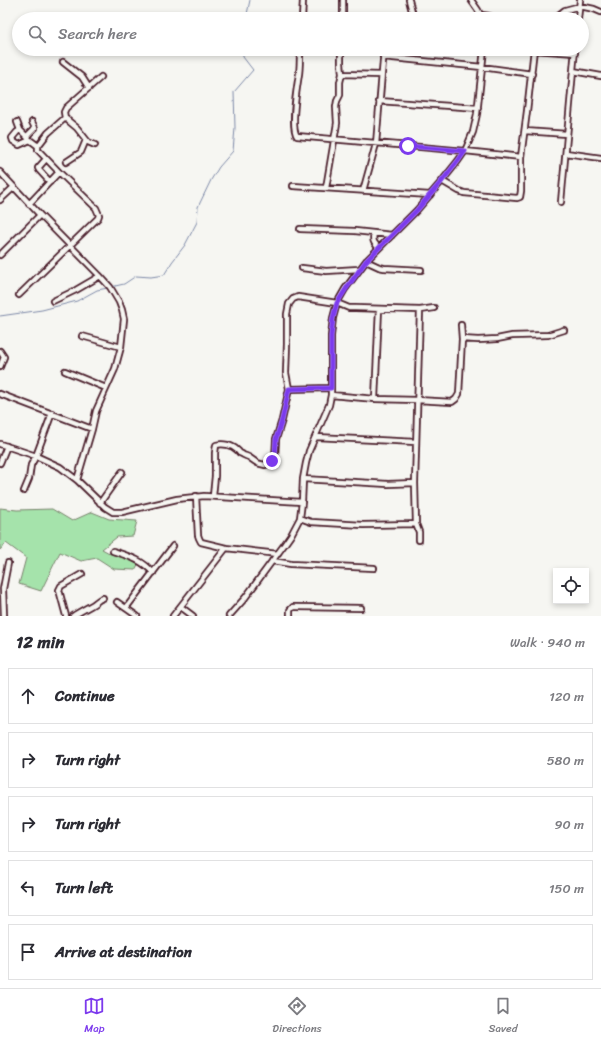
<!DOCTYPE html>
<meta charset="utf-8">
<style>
:root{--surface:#fff;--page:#f7f7f7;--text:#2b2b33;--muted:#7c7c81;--line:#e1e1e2;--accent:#7c3aed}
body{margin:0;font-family:Sriracha,sans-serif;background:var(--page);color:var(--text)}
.controls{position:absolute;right:12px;bottom:12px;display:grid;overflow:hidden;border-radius:0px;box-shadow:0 2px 6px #0003}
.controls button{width:36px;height:36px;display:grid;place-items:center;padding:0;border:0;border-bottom:1px solid var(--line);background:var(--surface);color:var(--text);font:20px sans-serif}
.stop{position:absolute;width:12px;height:12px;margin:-9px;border:3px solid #7c3aed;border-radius:50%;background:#fff}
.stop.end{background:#7c3aed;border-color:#fff;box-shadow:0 1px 4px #0008}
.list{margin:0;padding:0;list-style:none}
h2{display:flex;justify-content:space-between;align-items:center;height:52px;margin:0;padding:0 16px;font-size:17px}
h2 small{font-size:13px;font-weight:400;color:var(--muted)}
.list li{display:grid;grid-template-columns:26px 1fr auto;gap:12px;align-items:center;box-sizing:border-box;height:56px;margin:0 8px 8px;padding:0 8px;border:1px solid var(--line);border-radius:0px}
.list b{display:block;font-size:15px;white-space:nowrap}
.list em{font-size:13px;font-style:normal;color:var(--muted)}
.icon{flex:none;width:22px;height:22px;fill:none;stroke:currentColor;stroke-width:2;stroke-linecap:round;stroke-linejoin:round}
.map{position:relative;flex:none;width:601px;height:616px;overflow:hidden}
.search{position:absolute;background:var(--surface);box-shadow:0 2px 6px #0003;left:12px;right:12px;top:12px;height:44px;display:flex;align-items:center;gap:10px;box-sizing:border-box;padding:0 14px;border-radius:22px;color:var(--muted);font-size:15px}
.sheet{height:372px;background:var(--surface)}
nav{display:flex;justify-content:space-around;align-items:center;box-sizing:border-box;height:56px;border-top:1px solid var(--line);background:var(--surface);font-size:11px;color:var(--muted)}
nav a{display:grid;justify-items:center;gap:2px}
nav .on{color:var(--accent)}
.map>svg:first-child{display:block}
</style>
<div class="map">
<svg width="601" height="616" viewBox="0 0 601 616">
<rect width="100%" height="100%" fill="#f6f6f2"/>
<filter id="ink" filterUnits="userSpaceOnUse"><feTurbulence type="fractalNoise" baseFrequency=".025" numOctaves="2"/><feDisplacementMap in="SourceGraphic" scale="8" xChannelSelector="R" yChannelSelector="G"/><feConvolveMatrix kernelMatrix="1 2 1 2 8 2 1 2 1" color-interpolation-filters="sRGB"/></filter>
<g filter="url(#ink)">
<path fill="#a5e3ab" stroke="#78816b" d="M0,508L17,510L52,509L72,521L92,512L109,519L137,521L133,536L117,537L102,549L113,555L140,561L135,570L114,569L97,558L81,561L60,552L41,591L19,584L26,558L6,543L0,550Z"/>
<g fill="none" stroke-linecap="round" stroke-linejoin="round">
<path stroke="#7d89a8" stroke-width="1" d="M246,19L250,0
M111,287L124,284L136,276L151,277L164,275L172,262L185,245L197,222L198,207L211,180L219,167L233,151L235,128L234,92L253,70L243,57V49
M0,316L42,310L77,301L97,290L108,288"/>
<g stroke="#4a1f2b" stroke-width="8">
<path id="minor" d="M409,0L414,19
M471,0L478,10L482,19
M481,15L489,16L499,19H511
M302,19L303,0
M343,19V0
M389,19L394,18L402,19
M538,19L556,17L565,10L580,6L594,9L601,12
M578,19L580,0
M300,49C300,57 300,66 299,74C297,87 290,127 297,136L465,151L521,157
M534,50L575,53
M383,57L482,67L532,74
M63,62L82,77L89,88
M573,71L601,76
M342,74L381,75
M379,101L478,108
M17,122L20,130L30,140L38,146V150L59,172L96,208L99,215L98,218L19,295
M20,130L17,132L12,138L13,141L19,145L30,140
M525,131L567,134
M27,136L35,128L32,122
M95,145L88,142L77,128L65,118L64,112L66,108L101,77
M38,146L48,133L65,118
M566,153L601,158
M46,159L38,168L39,170L50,182
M66,162L81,152L86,140
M0,172L40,215L100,276L110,287L119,302L122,310L124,319L121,347L115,369L96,411L92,429L77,480
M442,181L459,191L464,193L517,198L520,197L521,191V157L527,111L534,49
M293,186L430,195
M326,188L337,123L336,107L337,101L340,95V82L342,74L341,63V49
M363,191L376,144L384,49
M0,200L14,187
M561,202L575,49
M29,204L59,172
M300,229L355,231L392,235
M374,233C372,241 374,243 379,248
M0,255L40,215
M366,261L379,267L384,268L421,270
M302,268L326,271L359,269
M53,301L76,290L100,276
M82,336L121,347
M462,339L478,340L497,339L512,336L548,335L564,330
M0,351L4,357L0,367
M65,371L106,388
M289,389L331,388
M0,394L92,429
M331,395L375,399L379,309
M375,399L417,400L452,402L456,399L459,394L462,339L461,325
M316,437L416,442
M0,444L36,456L60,467L77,480L105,507L113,512H122L177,499L204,496L302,502
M0,463L7,446
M303,479L388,484L415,483
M24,491L29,479L31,465L36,456L52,413
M196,496L198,535L199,538L201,542L226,548L278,554
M213,496L215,476V453L216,445C223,443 232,445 237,450C241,453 237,452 242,454C244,456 248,456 250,458C257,463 256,463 265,465L275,459L276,439L282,420L289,389L286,373L287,344V314L289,304L293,299L298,297L337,303L349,308H355L420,310L434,308
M100,503L122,472
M300,518L311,522L363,525L416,524
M419,540V532L416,524L415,483L420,310
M113,551C128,556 143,560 153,573
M272,561L291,564L374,568
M117,602L137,616
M181,607L193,616
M126,608L173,546
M4,616L3,589L8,563
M66,616L59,590L61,586L82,574
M73,616C79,612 85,609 92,605C96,603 98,599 103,598
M173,616L226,548
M229,616L245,598L284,545L291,535L300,518L302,502L303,479L306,463L309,451L329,405L331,395V336L333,318L337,303L345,289L366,261L417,210L442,181L458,161L465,151L473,132L477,114L484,49
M290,616V610L293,607H296L361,608"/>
</g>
<use href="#minor" stroke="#f6f6f2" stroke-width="4.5"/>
</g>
</g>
<g fill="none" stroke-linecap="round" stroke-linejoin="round" filter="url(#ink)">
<path stroke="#7c3aed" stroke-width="5" d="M272,461L275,458L276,439L282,420L289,389L331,388V336L333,318L337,303L346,289L366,261L417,210L442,181L458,161L465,151L408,146"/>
</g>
</svg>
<div class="controls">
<button><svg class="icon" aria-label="locate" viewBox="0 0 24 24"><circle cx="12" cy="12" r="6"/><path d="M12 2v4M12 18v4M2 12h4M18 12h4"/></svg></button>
</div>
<div class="stop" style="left:408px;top:146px"></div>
<div class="stop end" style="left:272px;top:461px"></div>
<div class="search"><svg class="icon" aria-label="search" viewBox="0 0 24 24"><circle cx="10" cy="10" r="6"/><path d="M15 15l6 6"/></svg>Search here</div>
</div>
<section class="sheet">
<h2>12 min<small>Walk · 940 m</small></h2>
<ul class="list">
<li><svg class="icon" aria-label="ahead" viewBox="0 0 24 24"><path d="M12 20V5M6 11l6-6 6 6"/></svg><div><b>Continue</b></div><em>120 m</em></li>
<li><svg class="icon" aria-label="right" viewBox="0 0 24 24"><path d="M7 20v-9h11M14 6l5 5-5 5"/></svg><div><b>Turn right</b></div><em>580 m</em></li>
<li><svg class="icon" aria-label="right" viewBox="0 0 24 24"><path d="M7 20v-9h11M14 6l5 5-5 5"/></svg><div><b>Turn right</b></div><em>90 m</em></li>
<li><svg class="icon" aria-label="left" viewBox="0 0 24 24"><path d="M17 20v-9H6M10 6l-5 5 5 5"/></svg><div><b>Turn left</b></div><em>150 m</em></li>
<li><svg class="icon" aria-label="arrive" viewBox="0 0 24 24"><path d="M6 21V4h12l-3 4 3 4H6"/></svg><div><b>Arrive at destination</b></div></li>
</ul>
</section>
<nav>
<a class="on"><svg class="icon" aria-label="map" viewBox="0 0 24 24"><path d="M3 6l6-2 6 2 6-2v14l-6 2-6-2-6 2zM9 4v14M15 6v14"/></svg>Map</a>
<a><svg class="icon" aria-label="directions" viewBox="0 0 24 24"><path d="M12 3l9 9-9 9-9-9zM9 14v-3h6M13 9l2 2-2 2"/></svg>Directions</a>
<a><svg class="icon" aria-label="saved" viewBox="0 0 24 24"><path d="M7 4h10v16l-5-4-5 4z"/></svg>Saved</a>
</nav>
